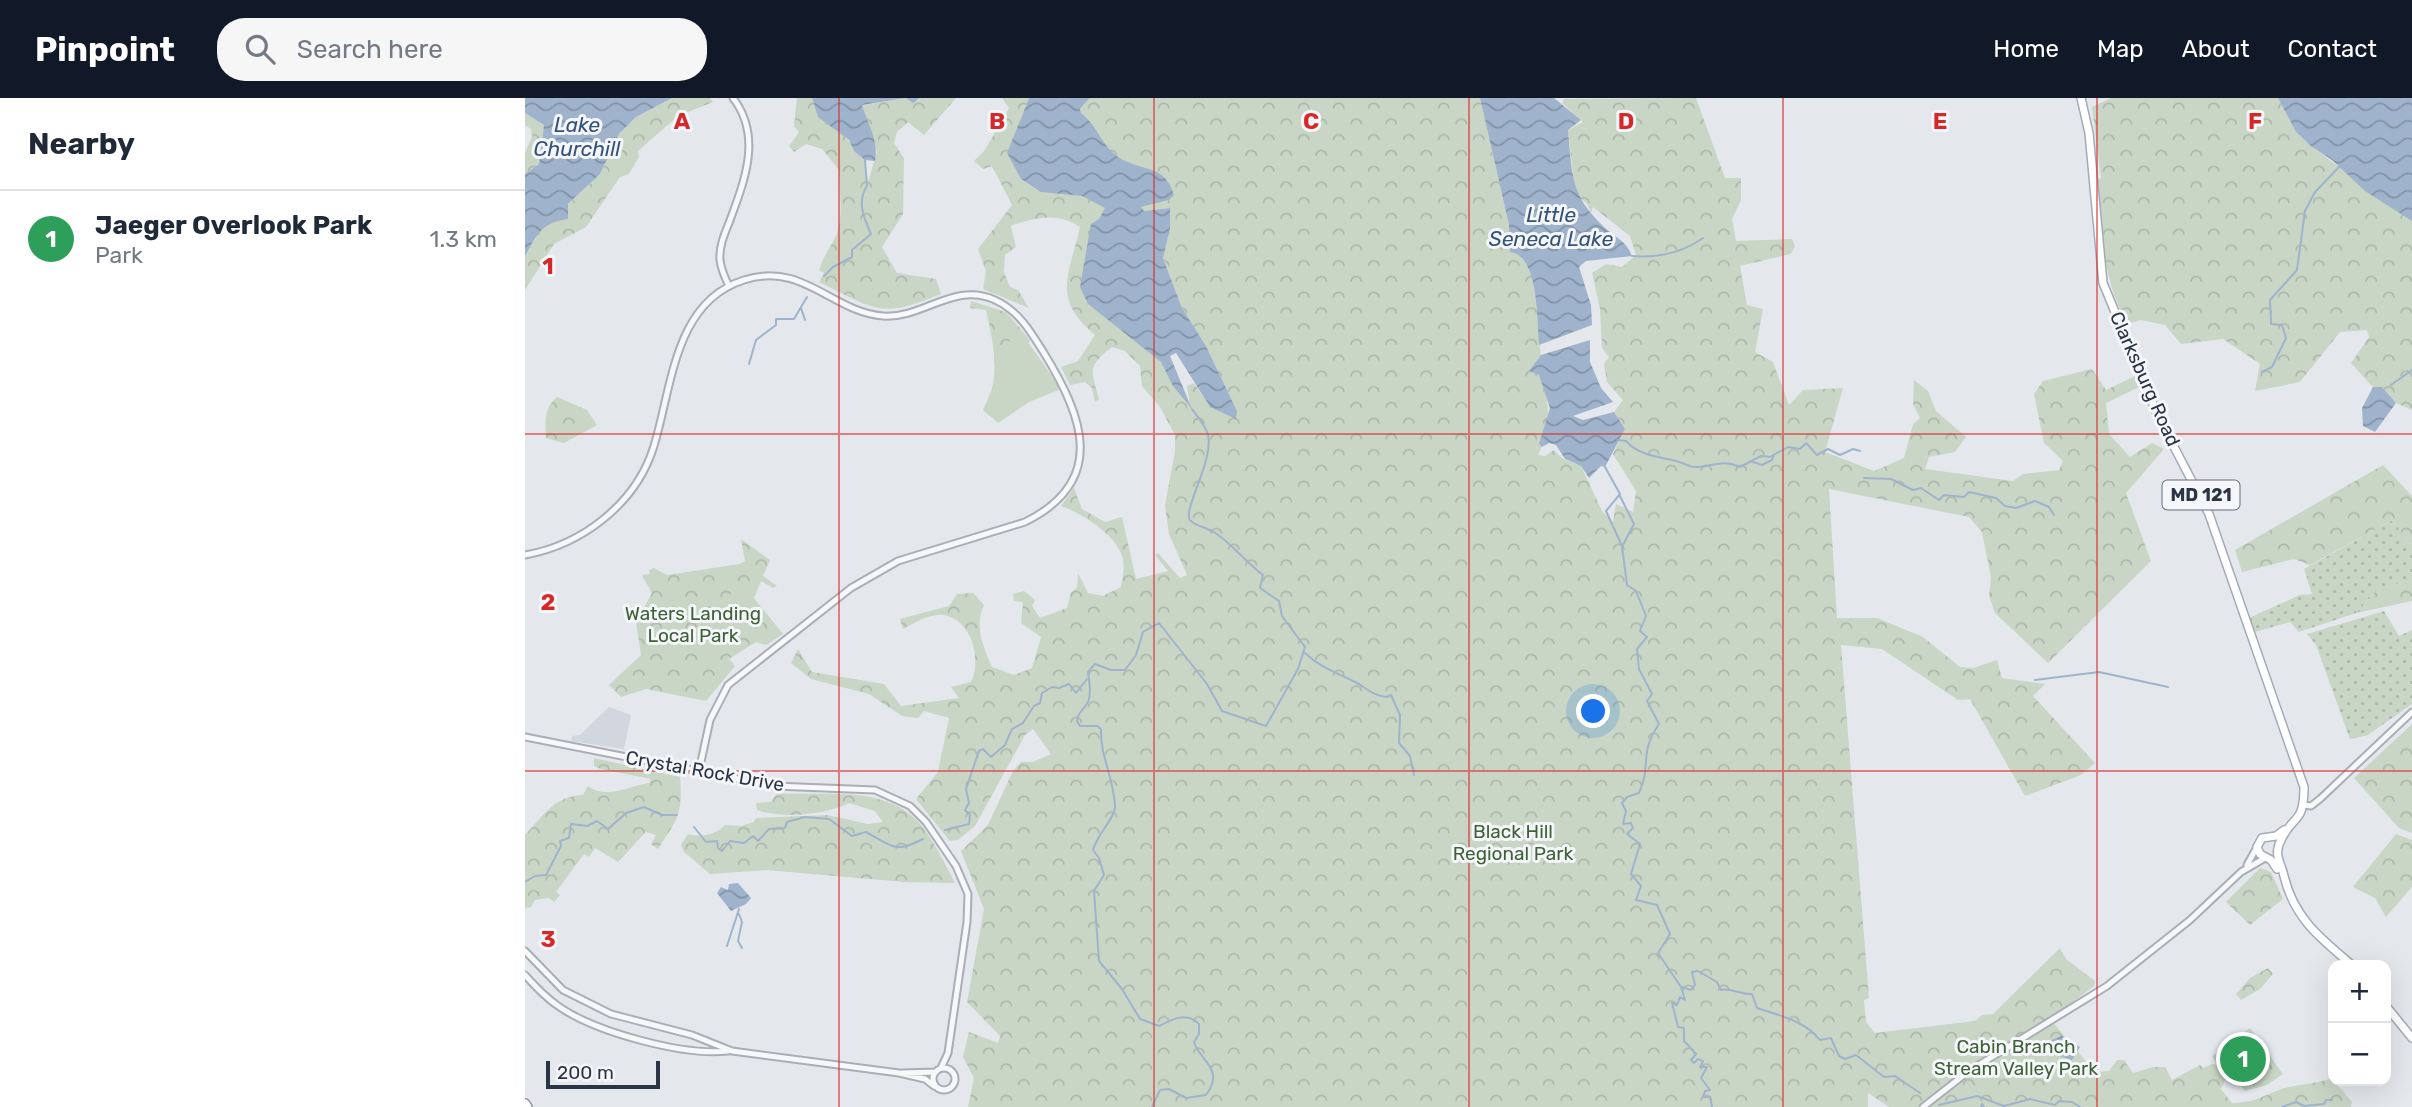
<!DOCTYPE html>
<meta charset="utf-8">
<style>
:root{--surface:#fff;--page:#f6f6f7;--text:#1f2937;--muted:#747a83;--line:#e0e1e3;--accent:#111827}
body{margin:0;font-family:Rubik,sans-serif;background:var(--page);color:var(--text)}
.controls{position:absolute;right:21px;bottom:21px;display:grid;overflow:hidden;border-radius:14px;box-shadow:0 7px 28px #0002}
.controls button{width:63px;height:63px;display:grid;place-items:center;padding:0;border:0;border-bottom:2px solid var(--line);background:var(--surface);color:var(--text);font:35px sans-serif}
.scale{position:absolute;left:21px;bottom:18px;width:114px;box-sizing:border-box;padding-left:7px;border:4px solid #2b3445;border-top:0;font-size:19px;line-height:24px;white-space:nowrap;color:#2b3445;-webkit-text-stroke:5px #f4f6f9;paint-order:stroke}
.you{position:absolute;left:1069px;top:614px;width:24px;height:24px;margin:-18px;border:5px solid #fff;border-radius:50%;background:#1a73e8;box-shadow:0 0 0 10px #1a73e833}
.badge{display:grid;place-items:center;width:46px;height:46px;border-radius:50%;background:var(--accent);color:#fff;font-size:23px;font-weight:700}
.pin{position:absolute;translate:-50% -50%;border:4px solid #fff;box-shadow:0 2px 7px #0006}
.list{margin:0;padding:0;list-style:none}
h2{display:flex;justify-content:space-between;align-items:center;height:91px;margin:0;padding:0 28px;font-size:30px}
h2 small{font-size:23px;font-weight:400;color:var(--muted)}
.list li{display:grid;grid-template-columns:46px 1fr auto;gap:21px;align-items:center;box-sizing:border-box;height:98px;padding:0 28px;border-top:2px solid var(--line)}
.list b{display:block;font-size:26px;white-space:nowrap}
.list p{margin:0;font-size:23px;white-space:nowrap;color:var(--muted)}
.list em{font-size:23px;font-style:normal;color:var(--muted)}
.icon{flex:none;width:38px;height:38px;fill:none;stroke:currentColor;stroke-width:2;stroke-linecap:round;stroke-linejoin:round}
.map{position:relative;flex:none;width:1887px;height:1009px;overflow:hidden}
header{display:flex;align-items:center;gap:42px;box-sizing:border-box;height:98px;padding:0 35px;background:var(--accent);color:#fff}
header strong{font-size:33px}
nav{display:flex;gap:38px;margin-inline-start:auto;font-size:24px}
.search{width:490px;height:63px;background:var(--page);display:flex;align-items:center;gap:18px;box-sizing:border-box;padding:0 24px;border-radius:28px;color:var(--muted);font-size:26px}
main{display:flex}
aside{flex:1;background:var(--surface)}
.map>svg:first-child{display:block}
</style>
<header>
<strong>Pinpoint</strong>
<div class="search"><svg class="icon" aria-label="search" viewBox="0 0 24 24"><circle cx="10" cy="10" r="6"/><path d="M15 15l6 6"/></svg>Search here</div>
<nav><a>Home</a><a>Map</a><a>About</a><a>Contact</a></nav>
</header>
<main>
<aside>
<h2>Nearby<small></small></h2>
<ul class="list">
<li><span class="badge" style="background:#2e9e5b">1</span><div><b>Jaeger Overlook Park</b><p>Park</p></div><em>1.3 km</em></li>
</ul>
</aside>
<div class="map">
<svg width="1887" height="1009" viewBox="0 0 1887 1009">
<defs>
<pattern id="grass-dots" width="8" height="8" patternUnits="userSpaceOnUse" patternTransform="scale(1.75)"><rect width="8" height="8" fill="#c9d6c5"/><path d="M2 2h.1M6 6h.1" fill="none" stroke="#adb8ab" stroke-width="1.8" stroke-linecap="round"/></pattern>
<pattern id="forest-crowns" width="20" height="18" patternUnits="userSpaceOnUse" patternTransform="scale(1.75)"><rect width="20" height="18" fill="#c9d6c5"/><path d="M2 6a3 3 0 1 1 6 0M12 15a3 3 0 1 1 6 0" fill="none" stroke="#adb8ab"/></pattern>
<pattern id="water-waves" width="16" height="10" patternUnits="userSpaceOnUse" patternTransform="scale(1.75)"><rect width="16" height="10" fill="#9fb4cc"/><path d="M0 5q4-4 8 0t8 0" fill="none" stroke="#8293a7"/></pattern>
</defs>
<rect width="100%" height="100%" fill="#e4e7ec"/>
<path fill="#d2d6de" d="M84,609L106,617L99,651L46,643L47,638L55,637Z"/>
<path fill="url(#grass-dots)" d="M1868,422L1883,445L1887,446V482L1853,491L1831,515L1774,534L1765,524L1730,534L1724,520L1775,497L1787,496L1779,471Z
M1859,513L1874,538L1887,532V606L1843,637L1825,641L1791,547L1782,536Z"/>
<path fill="url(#forest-crowns)" d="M147,0H185L188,4L153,18L113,53L114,59L104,76L95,79L61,129L29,146L0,192V157L13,135L75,76L94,36L111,19Z
M272,0H287C293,22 307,26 322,41C329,48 332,55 340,62L343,84L352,54L337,7L381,0L393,3L395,0H431L399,37L383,24L372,34L369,45L379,60L378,116L357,149L372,175L411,181L416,196C355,221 351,212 294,184L299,175L294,172C298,159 305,150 311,138C319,120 314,91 314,72L297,51L281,46L269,54L264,48L274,34L269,28Z
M477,0H504L494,24L496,81L516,94L557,97L580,110L564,206L636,264L665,309L662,288L669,285L685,309L712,313L681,248L657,210L638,160L645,131V110L618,113L615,109L644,102L619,70L610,69L584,53L556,15L555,12L565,0H955L984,127L985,153C1016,157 1011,233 1016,257L1004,273L1014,277C1027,302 1025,334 1013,357L1020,358L1029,352L1038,361L1056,368L1077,413L1088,424L1091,406L1108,414L1111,393L1088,356L1100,331L1089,314L1098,302L1082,284L1079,266L1084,259L1077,250L1075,211L1067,175L1081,166L1097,169L1111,157L1105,138L1068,109L1066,115L1062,106L1050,95L1043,32L1058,24L1037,5L1039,1L1171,0L1200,80H1216V102L1207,121L1211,143L1267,141L1270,148L1266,156L1215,168L1222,207L1238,211L1230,254L1248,264L1264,307L1278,292L1318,290L1300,354L1349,373L1379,360L1388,326L1395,320L1388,306L1389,282L1403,293L1411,313L1441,339L1430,354L1404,359L1400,371L1488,383L1498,376L1534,372L1538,363L1519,345L1509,296L1518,283L1567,271L1581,292L1610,278L1614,289L1581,305L1584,336L1605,359L1627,345L1639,351L1601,395L1626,463L1523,565L1470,515L1464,498L1466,480L1457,434L1444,419L1304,391L1312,520H1352L1398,539L1435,569L1448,570L1472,562L1477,580L1520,586L1508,598L1570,665L1556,677L1500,698L1445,601L1433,602L1357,551L1316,547L1344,900L1339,902L1341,924L1350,935L1450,923L1457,917L1468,916L1535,850L1541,861L1570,883L1569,888L1525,921L1570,974L1584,973L1592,962H1599L1608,975L1628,969H1640L1647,982L1675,967L1678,970L1687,966L1693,967L1687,958L1725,930L1758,976L1742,987L1720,993L1704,974L1696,991L1707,1005C1725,1005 1735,1000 1751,993C1768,986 1789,987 1807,980L1827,1004L1826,1009H1364L1343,995V1009H443L449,980L438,959L444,934L473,945L475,938L442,904L459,811L436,753L463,727L488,673L496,664H508L526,656L508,631L500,637L450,728L433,742L425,743L391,701L413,674L424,620L399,613L393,620L377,618L344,596L286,581L266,565L273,551L287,574L359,586L376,608L434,600L426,589L446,584C457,562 447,522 419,517C405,515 390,525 378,531L375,521L424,508L432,496L448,495L459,507C449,529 458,548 467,569L489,577L507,570L516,539L496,525L498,504L489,503L488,496L499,493L510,502L507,508L515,520L542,510L546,494L552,490L553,475L563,495L578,498L596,489C597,480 600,470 598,461C593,438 557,415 536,408L549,390L557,411L580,424L597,419L611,481L643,473L630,457L633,455L655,480L662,477L644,436L640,408L650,353V337L635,309L617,288L615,268L600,253L587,249C562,268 566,273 574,301L570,304L567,290L560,284L545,287L536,269L553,263L570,237C526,200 544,178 555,129C534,114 509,119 486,128L491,149L480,157L479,174L485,189L493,192L504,210L458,191L461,173L453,151L487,107L467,68L458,71L449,63L460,52L484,10Z
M1586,0H1753L1771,34L1787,49L1887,122V312L1871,305L1857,289H1848L1826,265L1844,239L1842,232L1815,234L1775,284L1730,293L1735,266L1698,241L1656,246L1640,227L1616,222L1602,226C1577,179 1576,133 1573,81L1576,80L1567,9Z
M0,15L19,27L14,66L0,76V55L7,39L6,31L0,27Z
M446,203L481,214L505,242L469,320L459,313C476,280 469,247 461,212L445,210Z
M32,299L62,312L72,327L39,345L21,340C20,325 19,309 32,299Z
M1858,367L1887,398V446L1883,445L1868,422L1785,467L1769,461L1717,474L1710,452Z
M216,441L245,462L238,478L252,488L248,490L236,483L229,500L258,536L241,547L231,544L204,561L210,568L181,603L121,591L96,599L84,587L116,557L111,524L127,495L117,477L125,476L124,472L129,470L142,477L215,466L220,463Z
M1887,482V503L1831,515L1853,491Z
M1887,626V735L1874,730L1829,680Z
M69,660L155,679C158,715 153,721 133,751L126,746L131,737L121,734L93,764L70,750L64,759L59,756L31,794L35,797L29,804L24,800L10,802L6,809L0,810V737C18,718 29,698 58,697L63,688C82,702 104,688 124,685L126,681L76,671L69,668Z
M252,695C302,699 361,685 397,728C410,745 420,766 430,785L379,784L241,772L185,776L159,754L156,747L163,736C175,740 191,737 200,727L216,728L229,724L231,720L302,717L343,726L358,724L350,713L324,705C300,717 258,721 232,712L231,705L246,704Z
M1871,736L1887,742V789L1861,819L1850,800L1828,789Z
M1735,770L1746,774L1758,801L1725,827L1701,804Z
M1743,870L1748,876L1735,891L1716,902L1711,896L1725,880Z"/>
<path fill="#c9d6c5" d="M495,233L536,291L504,304L473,325L458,312C466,293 475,278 469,258Z
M207,495L234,523L189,565L162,538Z"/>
<path fill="url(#water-waves)" d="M0,0H147L111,19L94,36L75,76L43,106V121C16,125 13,135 0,158V76L14,66L19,27L0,15Z
M287,0H395L388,5L381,0L337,7C343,26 354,43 350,63L340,62L330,54L324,42L293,19Z
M504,0H565L555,11L556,15C573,28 576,48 595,60C619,75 639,65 649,97L644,102L616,109L619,113L645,110V131L638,160L657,210L681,248L712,313L711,321L685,309L651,255L645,258L667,311L648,288L636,264L563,206L555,189L566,126L574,121L580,110L557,98L516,94L496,81L482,55Z
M955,0H1029L1056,22L1043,32C1047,75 1045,96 1077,127C1089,139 1101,142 1107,158L1061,163L1054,169L1066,207L1067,227L1014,247C1012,225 1014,156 985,154L984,127Z
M1753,0H1887V123L1840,93L1807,62L1787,49L1771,34Z
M1065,242V264L1076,290L1088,304L1048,318L1058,322L1089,314L1100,331L1080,369L1076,368L1064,380L1056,368L1040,361L1031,347L1024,345L1017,349L1014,346L1025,310L1014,277L1004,273L1016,257Z
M1848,289H1857L1871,305L1850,334L1838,328L1837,310Z
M213,785L226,800L221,806L206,813L192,795L196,789L203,792L204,786Z
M1537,938L1555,949L1547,962L1526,955L1521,949V944Z"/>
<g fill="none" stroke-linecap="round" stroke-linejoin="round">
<path stroke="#9fb4cc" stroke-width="2" d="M1107,158C1133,160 1157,155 1178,140
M299,178L308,169L327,159V152L346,136C340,122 331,104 342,88L340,62
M276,210L280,222
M224,266L231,242L251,227V221H269L282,199
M1737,274L1747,269L1761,240L1757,227L1746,226L1745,202L1772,172L1780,113L1790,94L1814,69
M1866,287L1887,272
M1093,342L1101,343C1113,357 1134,359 1151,363C1158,364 1164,370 1172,369C1189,368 1198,361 1215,369L1236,358L1245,359L1263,349L1275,351L1281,345L1292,357L1303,351L1315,357L1328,351L1335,353
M1225,363L1237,367L1247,362L1249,357
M1080,369L1095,396L1081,413L1097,448L1102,487L1111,493L1121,518L1115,533L1122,539L1112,551L1114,571L1127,596L1122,603L1134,626C1113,657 1127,667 1114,695L1102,699L1097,705L1101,713L1098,726L1106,725L1108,730L1102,736L1115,746L1106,776L1116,788L1111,802L1132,807L1145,836L1133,855L1156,889L1160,902L1155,899L1152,907L1147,905L1153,929L1159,930V943L1171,956L1166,962L1169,965L1173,961L1178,963L1175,969H1182L1176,980L1185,992L1180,993L1178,999H1185L1187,1009
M1339,380L1366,381L1388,392L1396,390L1414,402L1419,397L1439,399L1444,394L1471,400L1480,408L1491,410L1510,403L1524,409L1529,417
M1095,398L1109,426L1098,447
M780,555C796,570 810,574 828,583C841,589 847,598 862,599L866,597L875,617L874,645L885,658L889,677
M1510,582L1574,574L1643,589
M169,729L181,744L192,743L193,750L197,753L205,743L219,745L228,738L233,743L244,731L260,730L262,724L280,719L304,721L327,738L341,734C367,748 369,756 398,741
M420,732L444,726L445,717L440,712L444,705L441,691L454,653L458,651L466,659L480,647L487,631L498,625L509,608L515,605L517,595L527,589L534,590L544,586L551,595L562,581
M0,784L10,778L21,777L36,748L35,743L44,740L46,726L62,728L72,723L83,731L101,715L119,709L137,717H152
M214,816L217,824L213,843L217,850
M202,848L214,811
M1157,889L1166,892L1170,887L1167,874L1173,873L1192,884L1196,892C1204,889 1216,897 1227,896L1232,910C1255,918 1279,922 1295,942L1306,940L1314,958L1320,961L1331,957L1359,979L1370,978L1395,995
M1414,1007L1452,998L1479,1008L1505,1001L1530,1007L1534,1003L1547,1004L1555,1009
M627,1009L635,992L644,991L661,1000L681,997C701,971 673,961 669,944L674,936V926C661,913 646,922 634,928L615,921L597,891L574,863L569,793L579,777L574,760L568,752C571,738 591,719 590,708C589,681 575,658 576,631L572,628H555L552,623C553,613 559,612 563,604C567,595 564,583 563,574L570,566L586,572H600L611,557L618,534L634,525L682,586L697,613L741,628L773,571L780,549L757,518L754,503L735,490L738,477C721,464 707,446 689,434C682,430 668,427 665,422C657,412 692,357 682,334C679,326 672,318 667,311
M1456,1009L1457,1006L1459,1009
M1757,1009L1771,1004L1779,1008L1799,1006L1801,1002H1807"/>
<g stroke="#a9aeb7" stroke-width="9">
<path id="tertiary" d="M204,188C200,180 196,171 195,162C194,149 199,137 204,125C219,84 238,39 208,0
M0,457C57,447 110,406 128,351C147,292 148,204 219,182C278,163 307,214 358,218C398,221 429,183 470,202C494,213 506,234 519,255C558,318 583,383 500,424L373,463L326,490L203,587L185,622L174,673
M0,639L249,688L350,692L385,708L401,724L431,768L443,796L442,824L423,955L416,970
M1778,707L1786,708L1795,701L1887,614
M1722,767L1732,749
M0,853L38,892L86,916L167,937L207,953L374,975L400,981L409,988
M0,877C11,889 22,901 36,910C74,935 159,958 203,953
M408 981a11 11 0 1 1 22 0a11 11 0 1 1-22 0Z
M377,975L411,974
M1398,1009L1444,973L1582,888L1665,822L1716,774L1740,760"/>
</g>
<g stroke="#a3abb8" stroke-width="10">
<path id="primary" d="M1556,0L1564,35L1578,185L1633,318L1684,416L1779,689C1779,727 1768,716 1756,742C1748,757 1756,764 1759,778C1769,820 1795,840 1827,867
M1752,771L1746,762L1735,756L1732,749L1737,740L1751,738L1759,732
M1861,908L1887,940"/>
</g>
<g stroke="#8b94a3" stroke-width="12">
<path id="motorway" d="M0,1006L2,1009"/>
</g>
<use href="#tertiary" stroke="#f7f8fa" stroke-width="5"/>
<use href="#primary" stroke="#fff" stroke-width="7"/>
<use href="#motorway" stroke="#fff" stroke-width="9"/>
</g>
<path fill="none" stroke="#d62828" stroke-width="2" stroke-opacity="0.55" d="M314,0V1009M629,0V1009M944,0V1009M1258,0V1009M1572,0V1009M0,336H1887M0,673H1887"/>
<g text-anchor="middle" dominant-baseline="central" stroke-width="6" stroke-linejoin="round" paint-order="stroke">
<rect fill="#f4f6f9" stroke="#676e7b" stroke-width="2" x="1637.5" y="382.5" width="77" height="29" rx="5"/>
<g font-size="18" font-weight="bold" fill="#2b3445">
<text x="1676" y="397">MD 121</text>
</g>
<g font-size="19" fill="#2b3445" stroke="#f4f6f9">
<text transform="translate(1620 281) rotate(66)">Clarksburg Road</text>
<text transform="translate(180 673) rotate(10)">Crystal Rock Drive</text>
</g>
<g font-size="19" fill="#3f6138" stroke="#f4f6f9">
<text x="168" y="515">Waters Landing<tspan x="168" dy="22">Local Park</tspan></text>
<text x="988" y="733">Black Hill<tspan x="988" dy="22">Regional Park</tspan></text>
<text x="1491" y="948">Cabin Branch<tspan x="1491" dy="22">Stream Valley Park</tspan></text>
</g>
<g font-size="21" font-style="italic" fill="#34527a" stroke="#f4f6f9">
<text x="52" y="26">Lake<tspan x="52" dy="24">Churchill</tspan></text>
<text x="1026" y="116">Little<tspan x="1026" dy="24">Seneca Lake</tspan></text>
</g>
</g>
<g font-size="23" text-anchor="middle" font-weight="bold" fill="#d62828" stroke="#f4f6f9" stroke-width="6" stroke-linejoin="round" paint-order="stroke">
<text x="157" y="31">A</text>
<text x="472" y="31">B</text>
<text x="786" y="31">C</text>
<text x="1101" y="31">D</text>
<text x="1415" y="31">E</text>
<text x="1730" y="31">F</text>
<text x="23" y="176">1</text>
<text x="23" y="512">2</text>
<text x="23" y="849">3</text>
</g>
</svg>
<div class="controls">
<button>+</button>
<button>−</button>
</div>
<div class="scale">200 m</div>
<div class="you"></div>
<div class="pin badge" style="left:1718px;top:961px;background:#2e9e5b">1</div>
</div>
</main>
